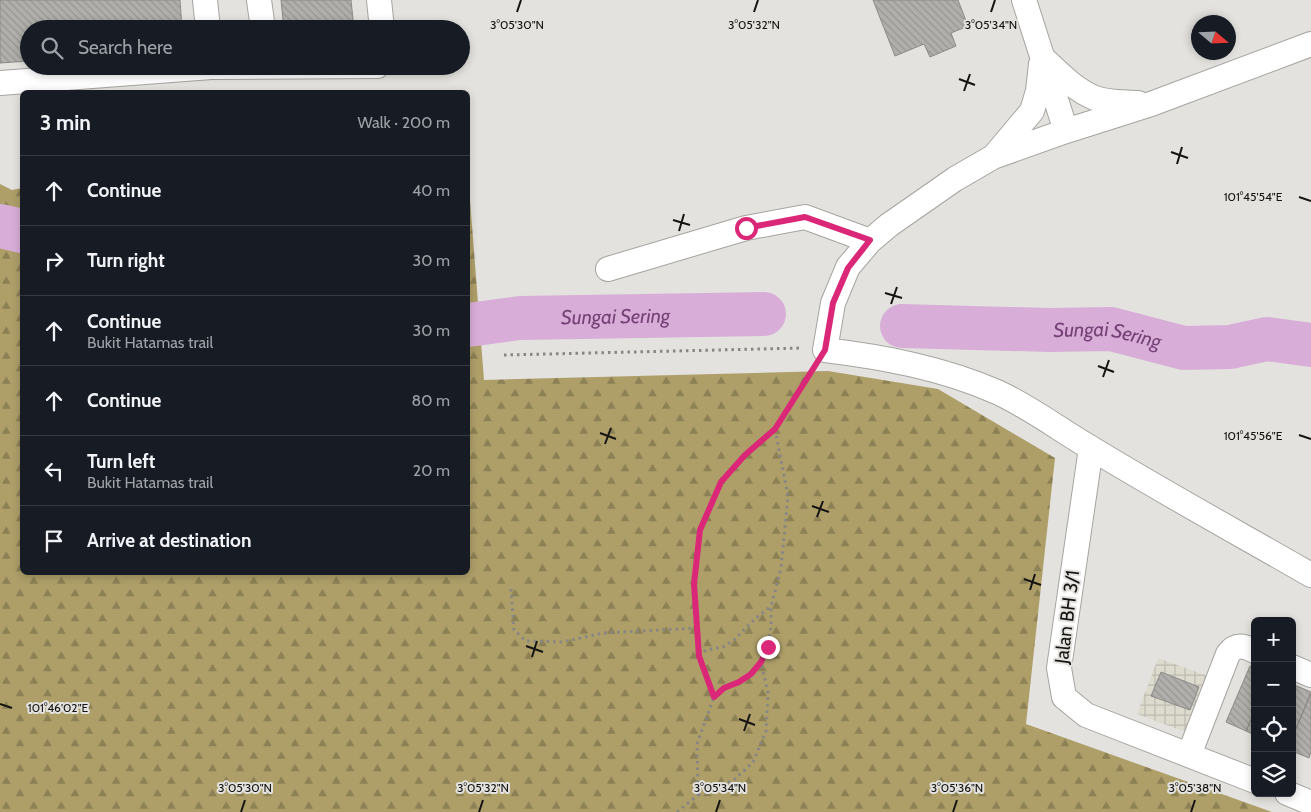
<!DOCTYPE html>
<meta charset="utf-8">
<style>
:root{--surface:#171b24;--page:#242831;--text:#f1f3f6;--muted:#9ea1a6;--line:#363941}
body{margin:0;font-family:Cabin,sans-serif;background:var(--page);color:var(--text)}
.controls{position:absolute;right:15px;bottom:15px;display:grid;overflow:hidden;border-radius:8px;box-shadow:0 2px 8px #0003}
.controls button{width:45px;height:45px;display:grid;place-items:center;padding:0;border:0;border-bottom:1px solid var(--line);background:var(--surface);color:var(--text);font:25px sans-serif}
.compass{position:absolute;left:1191px;top:15px;width:45px;height:45px;border-radius:50%;background:var(--surface);box-shadow:0 2px 8px #0003;rotate:109deg}
.stop{position:absolute;width:15px;height:15px;margin:-11px;border:4px solid #db2777;border-radius:50%;background:#fff}
.stop.end{background:#db2777;border-color:#fff;box-shadow:0 1px 5px #0008}
.list{margin:0;padding:0;list-style:none}
h2{display:flex;justify-content:space-between;align-items:center;height:65px;margin:0;padding:0 20px;font-size:21px}
h2 small{font-size:16px;font-weight:400;color:var(--muted)}
.list li{display:grid;grid-template-columns:32px 1fr auto;gap:15px;align-items:center;box-sizing:border-box;height:70px;padding:0 20px;border-top:1px solid var(--line)}
.list b{display:block;font-size:19px;white-space:nowrap}
.list p{margin:0;font-size:16px;white-space:nowrap;color:var(--muted)}
.list em{font-size:16px;font-style:normal;color:var(--muted)}
.icon{flex:none;width:28px;height:28px;fill:none;stroke:currentColor;stroke-width:2;stroke-linecap:round;stroke-linejoin:round}
.map{position:relative;flex:none;width:1311px;height:812px;overflow:hidden}
.search{position:absolute;background:var(--surface);box-shadow:0 2px 8px #0003;left:20px;top:20px;width:450px;height:55px;display:flex;align-items:center;gap:12px;box-sizing:border-box;padding:0 18px;border-radius:28px;color:var(--muted);font-size:19px}
.panel{position:absolute;background:var(--surface);box-shadow:0 2px 8px #0003;left:20px;top:90px;width:450px;height:485px;border-radius:8px}
.map>svg:first-child{display:block}
</style>
<div class="map">
<svg width="1311" height="812" viewBox="0 0 1311 812">
<defs>
<pattern id="industrial-grid" width="8" height="8" patternUnits="userSpaceOnUse" patternTransform="scale(1.25)"><rect width="8" height="8" fill="#dddace"/><path d="M0 4h8M4 0v8" fill="none" stroke="#bdbab0"/></pattern>
<pattern id="forest-firs" width="22" height="20" patternUnits="userSpaceOnUse" patternTransform="scale(1.25)"><rect width="22" height="20" fill="#ae9f69"/><path d="M5 1l3.5 6h-7zM16 11l3.5 6h-7z" fill="#8c8055"/></pattern>
<pattern id="building-back-hatch" width="6" height="6" patternUnits="userSpaceOnUse" patternTransform="scale(1.25)"><rect width="6" height="6" fill="#b0afac"/><path d="M-1 5l2 2M0 0l6 6M5-1l2 2" fill="none" stroke="#969693"/></pattern>
</defs>
<rect width="100%" height="100%" fill="#e3e2de"/>
<path fill="url(#industrial-grid)" d="M1158,658L1211,677L1188,733L1137,714Z"/>
<path fill="url(#forest-firs)" d="M468,174L484,380L828,371L938,389L1055,458L1026,724L1272,812H0V184L12,190L22,188V572H468Z"/>
<g fill="none" stroke-linecap="round" stroke-linejoin="round">
<g stroke="#d8aed8" stroke-width="44">
<path d="M0,226L22,231"/>
<path id="s1" d="M468,325L520,318L764,314"/>
<path id="s2" d="M902,326L1050,330L1111,329L1184,348L1230,347L1267,339L1311,345"/>
</g>
</g>
<path fill="url(#building-back-hatch)" stroke="#8b8a86" d="M0,0H180L182,29H29V61L0,63Z
M281,0H351L354,29H284Z
M873,0H958L968,26L951,33L956,46L930,57L924,44L895,56Z
M1250,666L1255,668V711L1246,731L1226,722Z
M1161,672L1199,687L1190,710L1151,696Z
M1292,684L1311,692L1292,738Z
M1311,694V752L1309,758L1292,751V738Z
M1255,711V735L1246,731Z"/>
<g fill="none" stroke-linecap="round" stroke-linejoin="round">
<g stroke="#a5a4a0" stroke-width="26">
<path id="minor" d="M205,0L208,29
M259,0L263,29
M379,0L382,29
M1024,0L1066,131
M1311,44L1151,104L1066,131L993,157L955,179L889,225L870,241L848,267L833,303L825,350C883,357 942,368 997,392C1030,407 1060,430 1091,448C1163,492 1238,533 1311,575
M1045,60C1060,74 1075,90 1095,98C1107,103 1125,102 1138,103
M0,83L211,67L377,66
M995,155L1032,111L1038,91L1041,64
M608,269L746,228L805,217L870,241
M1091,448L1059,668L1064,697L1086,715L1255,781
M1292,667L1311,675
M1189,755L1228,654C1236,643 1244,646 1255,651
M1287,793L1311,803"/>
</g>
<path stroke="#878683" stroke-width="3" stroke-dasharray="2.5 4" stroke-linecap="butt" d="M504,355L803,348
M511,589L514,630L526,641L563,642L603,633L697,628
M699,656L706,650L723,647L734,640L756,618L770,607
M714,697L699,656L694,584L700,530L721,482L745,455L775,429
M698,795L734,780L753,762L766,731L768,693L761,662
M677,812L698,795L697,744L714,697L724,688L739,682L751,674L761,662L768,647L771,627V607L781,568L788,496L775,429L813,369"/>
<use href="#minor" stroke="#fff" stroke-width="24"/>
</g>
<g fill="none" stroke-linecap="round" stroke-linejoin="round">
<path stroke="#db2777" stroke-width="6" d="M746,228L805,217L870,240L848,268L833,303L825,350L775,429L745,455L721,482L700,530L694,584L699,656L714,697L724,688L739,682L751,674L761,662L768,647"/>
</g>
<path fill="none" stroke="#151413" stroke-width="2" d="M517,12L521,0M754,12L758,0M991,12L995,0M959,79L975,85M964,91L970,74M1171,152L1188,158M1177,164L1182,147M1299,197L1311,201M673,220L690,225M679,231L684,214M885,293L902,298M891,304L897,287M1098,366L1114,372M1103,377L1109,360M600,433L616,439M1299,435L1311,439M605,444L611,428M812,506L829,512M817,517L823,501M1024,579L1041,585M1030,590L1035,574M526,646L543,652M532,657L537,641M0,704L12,708M739,719L755,725M744,731L750,714M241,812L245,800M479,812L483,800M716,812L720,800M953,812L957,800M1191,812L1195,800"/>
<g text-anchor="middle" dominant-baseline="central" stroke-width="4" stroke-linejoin="round" paint-order="stroke">
<g font-size="19" fill="#151413" stroke="#e3e2de">
<text transform="translate(1067 617) rotate(-83)">Jalan BH 3/1</text>
</g>
<g font-size="20" font-style="italic" fill="#754176" stroke="#e3e2de">
<text stroke="none"><textPath href="#s1" startOffset="148">Sungai Sering</textPath></text>
<text stroke="none"><textPath href="#s2" startOffset="206">Sungai Sering</textPath></text>
</g>
</g>
<g font-size="12" text-anchor="middle" fill="#151413" stroke="#e3e2de" stroke-width="4" stroke-linejoin="round" paint-order="stroke">
<text x="754" y="29">3°05'32"N</text>
<text x="517" y="29">3°05'30"N</text>
<text x="991" y="29">3°05'34"N</text>
<text x="1253" y="201">101°45'54"E</text>
<text x="1253" y="440">101°45'56"E</text>
<text x="58" y="712">101°46'02"E</text>
<text x="245" y="792">3°05'30"N</text>
<text x="483" y="792">3°05'32"N</text>
<text x="720" y="792">3°05'34"N</text>
<text x="957" y="792">3°05'36"N</text>
<text x="1195" y="792">3°05'38"N</text>
</g>
</svg>
<div class="controls">
<button>+</button>
<button>−</button>
<button><svg class="icon" aria-label="locate" viewBox="0 0 24 24"><circle cx="12" cy="12" r="6"/><path d="M12 2v4M12 18v4M2 12h4M18 12h4"/></svg></button>
<button><svg class="icon" aria-label="layers" viewBox="0 0 24 24"><path d="M12 4l9 5-9 5-9-5zM3 14l9 5 9-5"/></svg></button>
</div>
<svg class="compass" viewBox="-18 -18 36 36"><path d="M0-13l5 13h-10z" fill="#e53935"/><path d="M0 13l5-13h-10z" fill="#9ea1a6"/></svg>
<div class="stop" style="left:746px;top:228px"></div>
<div class="stop end" style="left:768px;top:647px"></div>
<div class="search"><svg class="icon" aria-label="search" viewBox="0 0 24 24"><circle cx="10" cy="10" r="6"/><path d="M15 15l6 6"/></svg>Search here</div>
<section class="panel">
<h2>3 min<small>Walk · 200 m</small></h2>
<ul class="list">
<li><svg class="icon" aria-label="ahead" viewBox="0 0 24 24"><path d="M12 20V5M6 11l6-6 6 6"/></svg><div><b>Continue</b></div><em>40 m</em></li>
<li><svg class="icon" aria-label="right" viewBox="0 0 24 24"><path d="M7 20v-9h11M14 6l5 5-5 5"/></svg><div><b>Turn right</b></div><em>30 m</em></li>
<li><svg class="icon" aria-label="ahead" viewBox="0 0 24 24"><path d="M12 20V5M6 11l6-6 6 6"/></svg><div><b>Continue</b><p>Bukit Hatamas trail</p></div><em>30 m</em></li>
<li><svg class="icon" aria-label="ahead" viewBox="0 0 24 24"><path d="M12 20V5M6 11l6-6 6 6"/></svg><div><b>Continue</b></div><em>80 m</em></li>
<li><svg class="icon" aria-label="left" viewBox="0 0 24 24"><path d="M17 20v-9H6M10 6l-5 5 5 5"/></svg><div><b>Turn left</b><p>Bukit Hatamas trail</p></div><em>20 m</em></li>
<li><svg class="icon" aria-label="arrive" viewBox="0 0 24 24"><path d="M6 21V4h12l-3 4 3 4H6"/></svg><div><b>Arrive at destination</b></div></li>
</ul>
</section>
</div>
